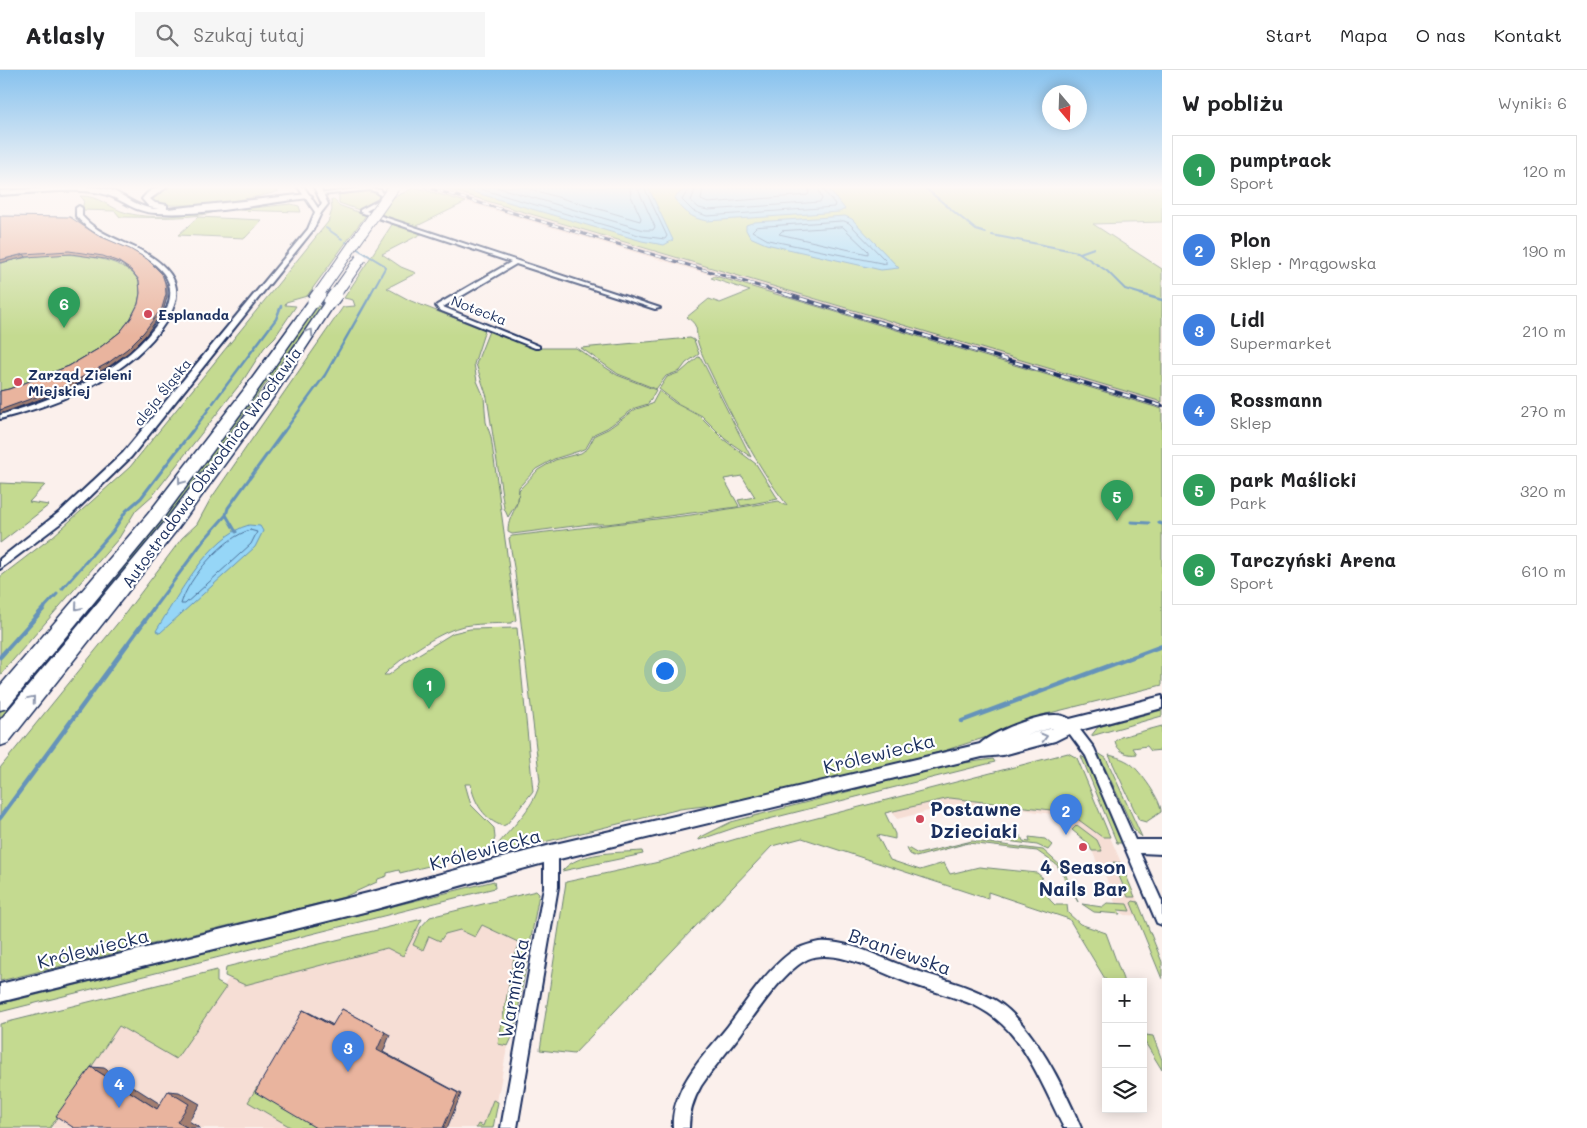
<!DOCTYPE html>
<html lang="pl">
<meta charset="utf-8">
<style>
:root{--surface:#fff;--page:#f6f6f6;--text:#202124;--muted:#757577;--line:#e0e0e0;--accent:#2563eb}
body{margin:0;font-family:Mali,sans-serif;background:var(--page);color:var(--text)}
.controls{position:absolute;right:15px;bottom:15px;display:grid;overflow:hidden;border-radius:0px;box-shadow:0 2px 12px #0003}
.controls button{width:45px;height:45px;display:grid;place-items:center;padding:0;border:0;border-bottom:1px solid var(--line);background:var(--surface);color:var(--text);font:25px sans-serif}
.compass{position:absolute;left:1042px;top:15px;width:45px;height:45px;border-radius:50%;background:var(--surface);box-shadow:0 2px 12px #0003;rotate:161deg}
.you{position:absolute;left:664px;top:600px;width:18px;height:18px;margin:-12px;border:4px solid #fff;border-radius:50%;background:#1a73e8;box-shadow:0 0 0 8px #1a73e833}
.badge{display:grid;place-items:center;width:32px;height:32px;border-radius:50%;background:var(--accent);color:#fff;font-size:16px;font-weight:700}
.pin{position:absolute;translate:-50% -41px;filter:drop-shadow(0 1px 2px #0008)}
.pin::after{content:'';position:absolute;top:26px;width:18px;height:15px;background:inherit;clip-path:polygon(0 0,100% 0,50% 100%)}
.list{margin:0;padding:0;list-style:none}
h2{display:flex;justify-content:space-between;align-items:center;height:65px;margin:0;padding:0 20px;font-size:21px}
h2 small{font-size:16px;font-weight:400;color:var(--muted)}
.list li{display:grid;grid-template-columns:32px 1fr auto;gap:15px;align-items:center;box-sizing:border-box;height:70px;margin:0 10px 10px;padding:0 10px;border:1px solid var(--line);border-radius:0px}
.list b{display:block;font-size:19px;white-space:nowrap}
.list p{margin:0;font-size:16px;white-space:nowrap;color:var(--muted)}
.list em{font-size:16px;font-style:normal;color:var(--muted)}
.icon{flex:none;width:28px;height:28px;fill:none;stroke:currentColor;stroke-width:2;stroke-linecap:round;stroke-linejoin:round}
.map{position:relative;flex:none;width:1162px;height:1058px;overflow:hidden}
header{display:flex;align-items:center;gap:30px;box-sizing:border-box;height:70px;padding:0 25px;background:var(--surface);border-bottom:1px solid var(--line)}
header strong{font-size:24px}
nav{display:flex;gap:28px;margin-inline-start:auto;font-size:18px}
.search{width:350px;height:45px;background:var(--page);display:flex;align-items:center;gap:12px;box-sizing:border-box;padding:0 18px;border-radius:0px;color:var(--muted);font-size:19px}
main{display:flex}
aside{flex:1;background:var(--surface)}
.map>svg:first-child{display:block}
</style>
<header>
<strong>Atlasly</strong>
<div class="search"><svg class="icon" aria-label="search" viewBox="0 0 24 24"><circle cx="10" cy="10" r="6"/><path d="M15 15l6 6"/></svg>Szukaj tutaj</div>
<nav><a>Start</a><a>Mapa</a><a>O nas</a><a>Kontakt</a></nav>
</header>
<main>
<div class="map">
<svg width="1162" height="1058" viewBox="0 0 1162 1058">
<rect width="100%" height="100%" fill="#fbf0ec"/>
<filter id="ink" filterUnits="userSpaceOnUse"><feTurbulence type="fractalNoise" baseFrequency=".02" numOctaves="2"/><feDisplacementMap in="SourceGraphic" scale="10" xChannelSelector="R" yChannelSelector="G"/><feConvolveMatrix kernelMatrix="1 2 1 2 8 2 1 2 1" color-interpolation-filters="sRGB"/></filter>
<g filter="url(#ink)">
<path fill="#f6ded5" d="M440,117L1162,332V339L418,118Z
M950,728L1101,746L1144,846L1124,845L1115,833L1102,796L1098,795L1089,773L1051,744L1007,737V740L956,734L897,749L892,741Z
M535,827L497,1032L487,1058H54L51,1056L119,956L176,988L231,905Z"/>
<path fill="#c4da90" stroke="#708477" d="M170,117H279L277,121H279C258,129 172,141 153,132L152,128L156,123Z
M440,117H1162V152L1093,154L1162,199V332Z
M414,118H418L466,132L415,157L366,140Z
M361,120L377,123L379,128L359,140L339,133V124Z
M80,126C98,125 111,139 127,143C157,151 191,143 221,140C196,150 148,147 120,147L115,141L82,140L84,130Z
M331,130H335L338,135L366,145L307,226L286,232L285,235L296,236L275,267L264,278L244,309L154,424L136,440L119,468L0,605V507L52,467L130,397L328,152L332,140Z
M291,134L299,136L301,142L234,140Z
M198,147L262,150L245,168L178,165Z
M393,153L423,163L382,184L401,197L416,203L387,218L411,231L485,260L474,294L477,311L484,327L486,352L491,367L516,550L511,553C494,554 476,553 460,557C438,563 399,589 384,605H389L406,592L453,563L470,559L517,558L533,721L507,754L503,756C485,751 473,731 471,714H465L471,735L494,758L495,768L490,781L400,803L399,800L387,803V806L378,809L377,812L344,827L317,834L0,911V698L121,549L182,468L197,454L210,430L343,237L355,236L353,230L344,228Z
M49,184C100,183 181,198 122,264C117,270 107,274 100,279C91,286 82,293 72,299C50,310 23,316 0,325V192Z
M715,206L1162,339V615L1038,646L1040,650L940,682L737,732L680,739L499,783V773C514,755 536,735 540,711L515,503L509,468L512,466L691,445L779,431L784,435H787C756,395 732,347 710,301C706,293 701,283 698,273C695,260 700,257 687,247L709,229L720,233L750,221L711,208Z
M316,236L321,237L179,434L0,653V642L69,561Z
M489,261L534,278H576L617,305L656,320L648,334L635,338L607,358L594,364L586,378L579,381L554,389L536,399L519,417L518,431L508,447L504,438L487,327L476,294Z
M690,268L694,270L699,284L686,293L680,301L666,306L656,319L618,304L581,278Z
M698,287L701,288L751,387L725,369L702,346L677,333L659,319L667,307L681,302Z
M659,321L675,333L701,347L723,369L756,394L778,429L741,436L738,430L755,427L742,406L724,409L739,436L737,437L607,454H590L512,464L508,462C507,446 520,437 519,420L538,400L555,390L581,383L588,378L595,365L608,359L636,339L652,334Z
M0,413L45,415L29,432L49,435L0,473Z
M1162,640V646L1091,666L1098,657Z
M1162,656V680L1151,681L1147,676L1133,678L1137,684C1127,686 1117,681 1115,671L1121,667Z
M1068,683L1077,688L1110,767H1102L1068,742L950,728L885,743L895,764V769L877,765L890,790L920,800L944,793L950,804L979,797L1037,803L1043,808H1041L1050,830L1055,835H1067L1068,843L1080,854L1106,863L1124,912H1107L1069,849L988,822V829L802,768L772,776L574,984L540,980L566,812L659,792L736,769Z
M1098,683L1106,688L1142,767L1134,760Z
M1109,685C1117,687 1124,689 1131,694C1140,701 1162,731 1161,742L1146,752L1139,750Z
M1081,686L1086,689L1122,773H1117Z
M993,689L995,692L737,757L699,770V768L731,752L950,695Z
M1077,755L1097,770L1102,781H1092L1088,773L1072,760Z
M997,764L1021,766L1023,771L1030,772L1029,767L1045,769L1052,775L1048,780L1037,775L999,770Z
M972,771L1043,780L1062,797L1078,832L1057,795L1037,781L968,773L916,787L910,784L906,777L918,784Z
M642,781L643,784L562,801C579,781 617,783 642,781Z
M1113,792L1121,793L1135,827H1128Z
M494,811L495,818L0,942V934Z
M536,821L539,824L514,963L508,976L498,974L514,887L520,873L482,855L475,867L460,860L445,864L440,871L429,866L423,880L413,875L421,857L430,847Z
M1133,831L1138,832L1162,892V909L1131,833Z
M1107,833L1127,834L1130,841L1118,840L1120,844L1094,842L1082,834L1102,837Z
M422,849L403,886L387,878L245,915L225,906L226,897Z
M217,900V912L226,917L176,989L119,956L50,1058H0V954Z
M1143,956L1146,965L1153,966L1162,990V1000L1143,969Z
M257,1017L264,1023L324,1058H292L248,1032Z
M493,1030L498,1032L493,1058H476L478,1054L483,1056Z"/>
<path fill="#96d6f7" stroke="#6593ba" d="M456,117H648L673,170L664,175L642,171Z
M687,117H827L845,139L839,142L707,151C690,148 684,141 674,128Z
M845,146L852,149L899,198L881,200L766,174L750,167L746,160V155L755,152Z
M249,455L260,456L263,461L255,477L160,563L156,561C177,527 210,465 249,455Z"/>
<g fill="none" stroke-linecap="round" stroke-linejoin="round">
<path stroke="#4c729b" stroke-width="1" d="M474,117L642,166L665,169L667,166L644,117
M496,117L644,160H653L655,157L637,117
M523,117L640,151L641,148L631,126L630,117
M690,117L682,130L693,141L707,146L834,137L835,134L825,122L824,117
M696,117L691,131L699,138L708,140L820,132L822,129L818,117
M703,117L701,130L708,133L808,125L810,117
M844,151L849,153L886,191V194L768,170L752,161L756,157Z
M843,157L868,181V184L779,164L782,161Z
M250,460L257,462L251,474L185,534H181C188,508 224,467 250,460Z"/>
<path stroke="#6593ba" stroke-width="2" d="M924,117L976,160L986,163
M326,158L342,169
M992,165L1078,182L1107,201L1125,219L1145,225
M346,172L384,195L385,198L370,225
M1080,183L1094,178"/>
<path stroke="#6593ba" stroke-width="2.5" d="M1141,224L1162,230
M213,333L276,249L281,236
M191,363L211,336
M283,363L325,305L371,224"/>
<path stroke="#6593ba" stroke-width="3" d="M226,445L236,462
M1131,452L1149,453
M1159,453L1162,454
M62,519L113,461L126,441L141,428L192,361
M43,539L57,524
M153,539L204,470L226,445L228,438L284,361"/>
<path stroke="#6593ba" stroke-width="4.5" d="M0,587L44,538
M962,651L1162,576
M0,748L154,538"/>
<g stroke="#1b2f5e" stroke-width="4">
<path id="minor" d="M361,117L381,120L385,126L383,132L366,141L660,238L655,239L516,194L443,237L539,276V278H535L439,240L436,236L437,235L511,192L360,142V140L379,130L381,126L377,122L370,120L321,125L319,124L362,118Z
M79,136L82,138V146C105,173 149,174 170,204C181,219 176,235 167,250C131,306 62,333 0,349V345C61,327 126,302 162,247C171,234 174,217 164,204C142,175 99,175 76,146V138Z
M1070,651L1074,652L1094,678L1135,770H1162V784L1140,783L1162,832V855L1157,853L1086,686L1064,656L1066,652Z
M551,776L556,778L558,783V817L517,1058H501L544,817V783L546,778Z
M819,872C847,870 877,886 903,896C933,907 966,914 995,930C1032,952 1065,1019 1081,1058H1064C1047,1025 1033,988 1008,960C998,949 986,941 974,935C953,926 931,921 909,913C884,904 835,877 808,889C784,900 756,943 740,965C727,982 713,998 701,1016C693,1030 689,1042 689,1058H673C672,1043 676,1031 682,1018C694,994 712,976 728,956C747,931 765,902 790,883C799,877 809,874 819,872Z"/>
</g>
<g stroke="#1b2f5e" stroke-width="4">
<path id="tertiary" d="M298,117H304L318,138L322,134L314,117H320L328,134L321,143L313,160L131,387L70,446L0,499V489L62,440L123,383L308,159L315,142Z
M1162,626V638L1073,662L1055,671L1003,685L982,687L551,791L376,839L0,932V914L376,821L551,775L980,674C992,662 1038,644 1056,645C1061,645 1066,647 1070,649ZM1053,658H1052L1025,665Z"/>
</g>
<g stroke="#1b2f5e" stroke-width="4">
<path id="primary" d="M67,117C80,117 98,116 111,120C128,127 139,139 159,139L149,137L142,129C149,120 155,117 167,117L150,129L155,133L167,135V139L308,124L312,126L308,128C258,134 206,146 156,143C133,142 126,131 107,125C83,116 27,124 0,125V121Z"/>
</g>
<g stroke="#1b2f5e" stroke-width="3">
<path id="motorway" d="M314,228L320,231L253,327L160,452L7,638L0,640V616L148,444L243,321L310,229Z
M330,229L336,232L275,325L176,461L8,673L0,676V650L164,453L265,320L326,230Z"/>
</g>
<use href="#minor" fill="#fff" fill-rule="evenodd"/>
<use href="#tertiary" fill="#fff" fill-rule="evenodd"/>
<use href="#primary" fill="#fff" fill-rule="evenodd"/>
<use href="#motorway" fill="#fff" fill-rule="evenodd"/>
<g stroke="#1b2f5e" stroke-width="3">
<path id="rail-far1" d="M426,117L789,225"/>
</g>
<g stroke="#1b2f5e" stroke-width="4">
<path id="rail" d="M785,224L1162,336"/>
</g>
<use href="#rail-far1" stroke="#fff" stroke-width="2" stroke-dasharray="6" stroke-linecap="butt"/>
<use href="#rail" stroke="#fff" stroke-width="2.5" stroke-dasharray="8" stroke-linecap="butt"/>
<g stroke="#1b2f5e" stroke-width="12" stroke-linecap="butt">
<path id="motorway-bridge-far1" d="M318,225L394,117
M335,225L361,188"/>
</g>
<g stroke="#1b2f5e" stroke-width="16" stroke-linecap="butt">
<path id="motorway-bridge" d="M314,231L319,224
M330,232L336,224"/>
</g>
<use href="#motorway-bridge-far1" stroke="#fff" stroke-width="10"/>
<use href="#motorway-bridge" stroke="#fff" stroke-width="13"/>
</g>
<path fill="#c89b88" stroke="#1b2f5e" d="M0,146L97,165L163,207L167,216V227L163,241L146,265L129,282L110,296L68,319L0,344V321L9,319L69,296L98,279L120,262L131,248L138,234L140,223L139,211L133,203L121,194L105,189L71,184L26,187L0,193Z"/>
<path fill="#a37e6f" stroke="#1b2f5e" d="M24,184L26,187L0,193V190Z
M163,207L167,216V227L163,241L146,265L129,282L110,296L68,319L0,344V340L108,293Z
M342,939L390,965L383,982L461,1024L447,1058H443L377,980Z
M303,940L310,943L339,958L332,956Z
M91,997L104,998L168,1039H157Z
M168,1021L179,1022L200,1034L189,1051L200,1058H188L177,1052Z"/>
<path fill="#e9b49e" stroke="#1b2f5e" d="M0,146L70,147L97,165L130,179L147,189L162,204L165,213L166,224L162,238L144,262L127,279L108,293L66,316L0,340V321L9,319L69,296L98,279L120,262L131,248L138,234L140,223L139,210L131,200L119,192L103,186L69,181L24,184L0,190Z
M342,939L385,962L377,980L458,1023L443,1058H316L255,1022L303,940L332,956Z
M91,997L157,1039L168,1021L189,1034L177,1052L188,1058H74L56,1046Z"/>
<defs><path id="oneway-chevron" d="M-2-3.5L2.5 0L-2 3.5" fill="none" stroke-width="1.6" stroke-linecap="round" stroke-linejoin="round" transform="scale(1.25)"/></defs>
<g stroke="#8d97ae">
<use href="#oneway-chevron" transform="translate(310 262) rotate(-56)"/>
<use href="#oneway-chevron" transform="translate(181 411) rotate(127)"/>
<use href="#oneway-chevron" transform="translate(78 537) rotate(130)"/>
<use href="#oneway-chevron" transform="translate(32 629) rotate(-50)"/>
<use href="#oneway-chevron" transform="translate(1044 667) rotate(-15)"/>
</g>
</g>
<linearGradient id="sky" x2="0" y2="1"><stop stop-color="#87c2ee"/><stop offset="0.44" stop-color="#fdf8f6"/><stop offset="1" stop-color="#fdf8f6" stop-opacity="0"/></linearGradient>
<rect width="1162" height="266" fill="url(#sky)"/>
<g fill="#d1495b" stroke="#fff" stroke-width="2">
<circle cx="148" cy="244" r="5"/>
<circle cx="18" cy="312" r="5"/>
<circle cx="920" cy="749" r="5"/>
<circle cx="1083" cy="777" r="5"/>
</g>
<g text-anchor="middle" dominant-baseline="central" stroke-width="4.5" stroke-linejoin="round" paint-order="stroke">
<g font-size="14" fill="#1b2f5e" stroke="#fff">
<text transform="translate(479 240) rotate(21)">Notecka</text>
<text transform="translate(162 322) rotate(-51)">aleja Śląska</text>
</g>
<g font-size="14" font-weight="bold" fill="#1b2f5e" stroke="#fff" text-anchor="start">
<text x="158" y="244">Esplanada</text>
<text x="28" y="304">Zarząd Zieleni<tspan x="28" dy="16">Miejskiej</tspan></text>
</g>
<g font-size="16" fill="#1b2f5e" stroke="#fff">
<text transform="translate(211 397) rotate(-54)">Autostradowa Obwodnica Wrocławia</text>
</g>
<g font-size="19" fill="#1b2f5e" stroke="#fff">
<text transform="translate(879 683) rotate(-14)">Królewiecka</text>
<text transform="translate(485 779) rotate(-15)">Królewiecka</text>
<text transform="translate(93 878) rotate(-14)">Królewiecka</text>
<text transform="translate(900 881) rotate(19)">Braniewska</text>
<text transform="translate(513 918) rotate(-80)">Warmińska</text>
</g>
<g font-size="19" font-weight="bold" fill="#1b2f5e" stroke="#fff" text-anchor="start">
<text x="930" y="738">Postawne<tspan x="930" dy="22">Dzieciaki</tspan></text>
<text x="1083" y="796" text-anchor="middle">4 Season<tspan x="1083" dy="22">Nails Bar</tspan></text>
</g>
</g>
</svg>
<div class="controls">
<button>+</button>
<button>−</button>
<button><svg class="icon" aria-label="layers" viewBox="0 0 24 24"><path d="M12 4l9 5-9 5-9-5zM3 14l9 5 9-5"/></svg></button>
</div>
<svg class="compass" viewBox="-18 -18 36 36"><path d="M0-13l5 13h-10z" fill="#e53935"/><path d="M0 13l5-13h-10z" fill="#757577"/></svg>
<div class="you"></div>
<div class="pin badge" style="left:429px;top:639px;background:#2e9e5b">1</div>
<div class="pin badge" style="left:1066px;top:765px;background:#3f7fe0">2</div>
<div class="pin badge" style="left:348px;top:1002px;background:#3f7fe0">3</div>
<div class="pin badge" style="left:119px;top:1038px;background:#3f7fe0">4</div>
<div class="pin badge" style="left:1117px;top:451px;background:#2e9e5b">5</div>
<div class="pin badge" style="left:64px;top:258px;background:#2e9e5b">6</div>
</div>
<aside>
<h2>W pobliżu<small>Wyniki: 6</small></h2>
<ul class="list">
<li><span class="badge" style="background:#2e9e5b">1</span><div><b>pumptrack</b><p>Sport</p></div><em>120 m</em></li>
<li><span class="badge" style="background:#3f7fe0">2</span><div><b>Plon</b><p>Sklep · Mrągowska</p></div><em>190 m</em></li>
<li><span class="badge" style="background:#3f7fe0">3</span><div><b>Lidl</b><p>Supermarket</p></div><em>210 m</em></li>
<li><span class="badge" style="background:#3f7fe0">4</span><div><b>Rossmann</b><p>Sklep</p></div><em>270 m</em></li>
<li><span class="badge" style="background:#2e9e5b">5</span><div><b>park Maślicki</b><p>Park</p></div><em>320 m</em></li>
<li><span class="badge" style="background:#2e9e5b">6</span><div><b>Tarczyński Arena</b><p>Sport</p></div><em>610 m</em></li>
</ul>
</aside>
</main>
